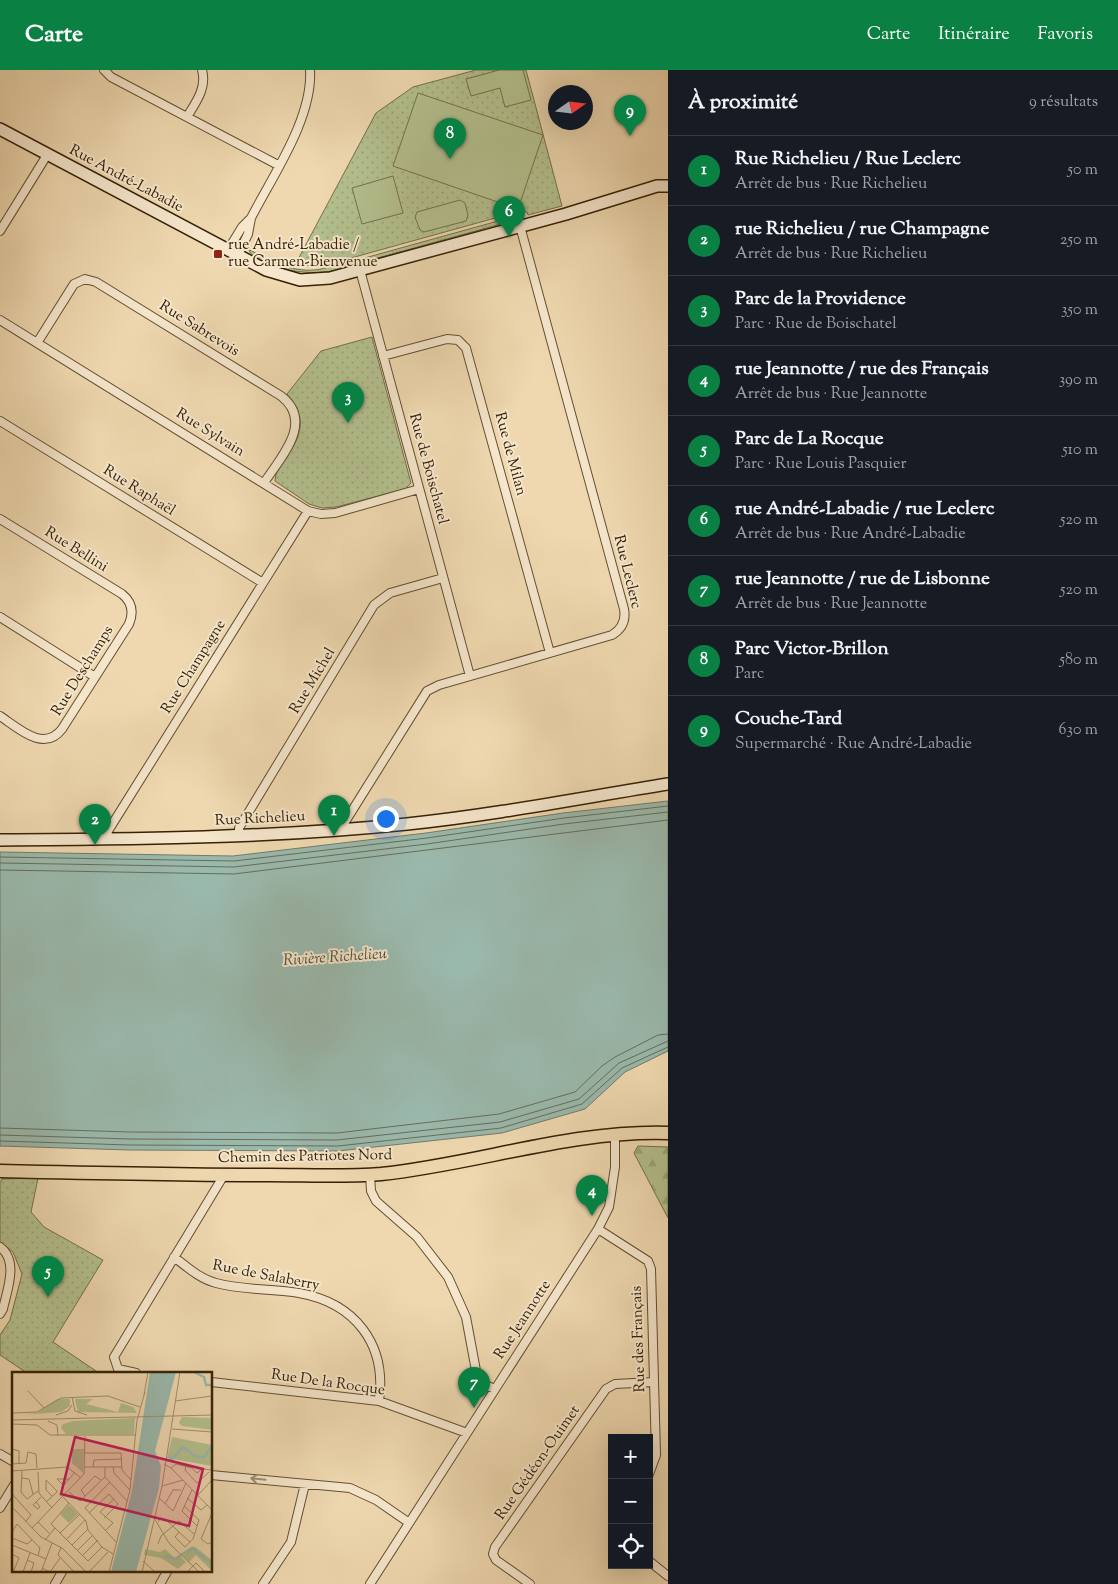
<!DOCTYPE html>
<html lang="fr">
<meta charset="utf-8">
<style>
:root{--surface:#171b24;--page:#242831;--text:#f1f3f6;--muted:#9ea1a6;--line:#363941;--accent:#0b8043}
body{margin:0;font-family:"Sorts Mill Goudy",serif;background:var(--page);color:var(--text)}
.controls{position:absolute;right:15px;bottom:15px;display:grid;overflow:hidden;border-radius:0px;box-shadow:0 5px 20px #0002}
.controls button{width:45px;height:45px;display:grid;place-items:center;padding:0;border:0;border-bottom:1px solid var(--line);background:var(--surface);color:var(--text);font:25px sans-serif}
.compass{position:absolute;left:548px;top:15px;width:45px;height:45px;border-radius:50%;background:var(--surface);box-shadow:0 5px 20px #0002;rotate:76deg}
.you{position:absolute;left:385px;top:748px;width:18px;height:18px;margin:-12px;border:4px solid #fff;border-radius:50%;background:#1a73e8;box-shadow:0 0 0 8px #1a73e833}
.badge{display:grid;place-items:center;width:32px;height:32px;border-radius:50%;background:var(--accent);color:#fff;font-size:16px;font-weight:700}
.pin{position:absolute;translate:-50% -41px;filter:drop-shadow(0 1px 2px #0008)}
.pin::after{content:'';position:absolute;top:26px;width:18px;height:15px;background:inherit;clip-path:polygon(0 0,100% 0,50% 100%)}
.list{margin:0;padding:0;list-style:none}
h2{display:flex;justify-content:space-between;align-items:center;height:65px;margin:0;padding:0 20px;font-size:21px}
h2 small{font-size:16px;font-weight:400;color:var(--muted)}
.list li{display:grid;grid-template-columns:32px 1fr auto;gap:15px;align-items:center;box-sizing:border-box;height:70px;padding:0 20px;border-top:1px solid var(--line)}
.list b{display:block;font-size:19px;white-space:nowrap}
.list p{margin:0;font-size:16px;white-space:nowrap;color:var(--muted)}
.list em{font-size:16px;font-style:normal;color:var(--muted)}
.icon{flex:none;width:28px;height:28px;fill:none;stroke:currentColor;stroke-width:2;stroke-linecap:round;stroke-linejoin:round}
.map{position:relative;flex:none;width:668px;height:1514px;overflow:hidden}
header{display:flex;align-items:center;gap:30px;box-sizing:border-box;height:70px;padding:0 25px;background:var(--accent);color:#fff}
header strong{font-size:24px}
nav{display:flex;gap:28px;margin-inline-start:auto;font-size:18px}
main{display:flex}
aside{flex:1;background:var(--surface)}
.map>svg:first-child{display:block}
</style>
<header>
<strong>Carte</strong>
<nav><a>Carte</a><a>Itinéraire</a><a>Favoris</a></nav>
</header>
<main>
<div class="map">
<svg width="668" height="1514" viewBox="0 0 668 1514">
<defs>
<pattern id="grass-tufts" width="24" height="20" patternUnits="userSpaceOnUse" patternTransform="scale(1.25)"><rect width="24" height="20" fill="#b4c08f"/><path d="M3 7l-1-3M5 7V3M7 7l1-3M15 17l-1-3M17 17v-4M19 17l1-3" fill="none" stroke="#9ba57a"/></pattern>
<pattern id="forest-firs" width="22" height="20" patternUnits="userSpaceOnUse" patternTransform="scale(1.25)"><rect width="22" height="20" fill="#b4c08f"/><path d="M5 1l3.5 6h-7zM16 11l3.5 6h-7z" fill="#9ba57a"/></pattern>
<pattern id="park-dots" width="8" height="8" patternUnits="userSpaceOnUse" patternTransform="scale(1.25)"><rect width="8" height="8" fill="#b4c08f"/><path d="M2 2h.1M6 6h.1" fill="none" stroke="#9ba57a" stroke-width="1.8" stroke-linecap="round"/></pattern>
</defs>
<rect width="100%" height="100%" fill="#efd8b0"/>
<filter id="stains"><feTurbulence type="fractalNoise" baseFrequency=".004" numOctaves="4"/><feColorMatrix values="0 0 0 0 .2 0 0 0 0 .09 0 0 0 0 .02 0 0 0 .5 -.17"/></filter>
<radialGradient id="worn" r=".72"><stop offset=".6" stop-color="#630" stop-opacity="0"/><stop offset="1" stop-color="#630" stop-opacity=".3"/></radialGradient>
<path fill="url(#grass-tufts)" stroke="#74704a" d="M516,146L519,149L367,191L361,189Z
M248,179C269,190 290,202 315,200C327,199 342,191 352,193C335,211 258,202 248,179Z"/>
<path fill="url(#forest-firs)" stroke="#74704a" d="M638,1076L668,1077V1148L634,1083Z"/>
<path fill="url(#park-dots)" stroke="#74704a" d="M476,0H526L562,136L528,145L527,142H517L333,193L316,196L295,195L376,43L413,17Z
M372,267L411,413L405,419L336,437L322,438L309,434L275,411L276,404C293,376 315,355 287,324L321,281Z
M38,1108L31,1142L44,1157L103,1190L53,1272L99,1303H27L0,1285V1265L10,1250L22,1204L13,1182L0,1172V1112L2,1109Z"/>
<path fill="#b4c08f" stroke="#74704a" d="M499,0H523L531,30L505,37L500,18L471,26L466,9Z
M418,23L543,65L518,139L393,96Z
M393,106L403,143L362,154L352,118Z
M460,130L465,133L468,145L466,151L424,162L420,160L415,147L417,142Z"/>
<path fill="#9ab9ad" stroke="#717c6a" d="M668,731V981L625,1002L585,1039L502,1063L338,1081L130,1080L0,1076V782L233,786L426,763L563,743Z"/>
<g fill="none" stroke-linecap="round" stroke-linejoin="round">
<path stroke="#676d59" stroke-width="1" d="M0,787L234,791L427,768L564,748L668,736
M0,793L234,797L427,774L564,754L668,742
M0,800L234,804L668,750
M0,1058L130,1062L337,1063L499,1044L575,1022L602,996L615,987L658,965L668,964
M0,1065L130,1069L337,1070L500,1052L579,1029L619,993L668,971
M0,1071L130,1075L338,1076L501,1058L582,1034L622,998L668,977"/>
<g stroke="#634f30" stroke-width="10">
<path id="street" d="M104,0L111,7L278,95
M187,47C196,32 207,18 202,0
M0,161L47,85
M228,180L242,157L251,148C273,105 313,48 310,0
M238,185L248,164L251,148
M360,200L470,606
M0,250L308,441L321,444L335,443L419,419
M37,273L74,214L85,209L96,212L281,326C315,352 280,388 264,413
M383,286L447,269L458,270L466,278L550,583
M0,351L263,513
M0,449L122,524C132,532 134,542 129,554L62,659C44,683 18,658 0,646
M0,547L95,607
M345,759V752L427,621L439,615L612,565C622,559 626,550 624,539L520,156
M239,765V758L374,535L390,523L443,508
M107,769L108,761L308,441
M370,1105L371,1121L376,1131L417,1167L448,1207L466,1247L477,1306L485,1315L495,1319
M598,1159L648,1191L651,1199L656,1385L649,1404
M0,1177C19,1191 7,1220 3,1239L0,1244
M174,1187C187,1197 200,1209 216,1213C242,1220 272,1219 299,1223C355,1233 387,1274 379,1331
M136,1303L118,1299L114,1287L224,1105
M211,1312L379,1331L467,1363
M0,1384L14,1392
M211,1405L350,1418L376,1430L408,1452
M0,1438L14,1415
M649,1491L668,1506
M55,1514L63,1500
M160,1514L168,1500
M263,1514L291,1472L305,1414
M370,1514L598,1159L609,1137L615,1097V1064
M530,1514L496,1490L493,1484L495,1477L606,1319L615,1314L654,1312"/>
</g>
<g stroke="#342105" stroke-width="14">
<path id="secondary" d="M0,59L266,200L300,210L330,208L566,144L657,116H668
M0,770C136,769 272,768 407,754C494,745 581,728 668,714"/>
</g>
<g stroke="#342105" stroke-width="15">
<path id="primary" d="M0,1101C89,1103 179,1105 268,1105C305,1105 344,1107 381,1104C477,1094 571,1060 668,1063"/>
</g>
<use href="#street" stroke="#f5e6cc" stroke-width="8"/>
<use href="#secondary" stroke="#f5e6cc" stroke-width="11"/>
<use href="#primary" stroke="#efd8b0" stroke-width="12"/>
</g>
<defs><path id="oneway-shaft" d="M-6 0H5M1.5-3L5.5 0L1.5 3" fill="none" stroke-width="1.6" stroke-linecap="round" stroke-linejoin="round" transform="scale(1.25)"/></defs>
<use stroke="#9e8d72" href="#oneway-shaft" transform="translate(258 1409) rotate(-174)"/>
<rect fill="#8f2418" stroke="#f5e6cc" stroke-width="2" x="213" y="179" width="10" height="10" rx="2.5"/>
<g text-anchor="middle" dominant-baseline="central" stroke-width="4" stroke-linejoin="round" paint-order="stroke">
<g font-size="15" fill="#342105" stroke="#f5e6cc">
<text transform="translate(126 109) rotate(28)">Rue André-Labadie</text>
<text transform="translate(199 259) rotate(32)">Rue Sabrevois</text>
<text transform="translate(210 363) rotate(32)">Rue Sylvain</text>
<text transform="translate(510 384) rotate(75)">Rue de Milan</text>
<text transform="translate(428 399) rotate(75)">Rue de Boischatel</text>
<text transform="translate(139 421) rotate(32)">Rue Raphaël</text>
<text transform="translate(76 480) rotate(32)">Rue Bellini</text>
<text transform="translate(627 502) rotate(76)">Rue Leclerc</text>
<text transform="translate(194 597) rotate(-58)">Rue Champagne</text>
<text transform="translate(83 601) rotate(-58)">Rue Deschamps</text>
<text transform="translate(313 611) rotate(-59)">Rue Michel</text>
<text transform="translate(260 749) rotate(-3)">Rue Richelieu</text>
<text transform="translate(305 1087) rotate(-1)">Chemin des Patriotes Nord</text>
<text transform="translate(266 1206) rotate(11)">Rue de Salaberry</text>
<text transform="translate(523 1250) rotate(-57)">Rue Jeannotte</text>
<text transform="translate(639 1269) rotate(-92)">Rue des Français</text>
<text transform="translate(328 1313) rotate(8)">Rue De la Rocque</text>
<text transform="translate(538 1393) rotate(-55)">Rue Gédéon-Ouimet</text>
</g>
<g font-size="15" fill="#342105" stroke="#f5e6cc" text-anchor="start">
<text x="228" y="175">rue André-Labadie /<tspan x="228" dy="17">rue Carmen-Bienvenue</tspan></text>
</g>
<g font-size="16" font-style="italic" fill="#534f37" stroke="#f5e6cc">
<text transform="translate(335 888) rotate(-4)">Rivière Richelieu</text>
</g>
</g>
<g transform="translate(12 1302)">
<rect width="200" height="200" fill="#efd8b0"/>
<path d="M45,27H58V34L49,40L8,43L25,41ZM63,27H81L74,32L106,40L109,31L121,35L125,41L66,40ZM123,46L122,62H54L49,56L51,52L61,49ZM160,65L200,73V94L155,86Z" fill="#b4c08f"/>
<path d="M170,45L200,46V58L170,54L167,51ZM200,70V84L195,86L173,78L172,81L159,79L169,73L181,78L191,77L194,81ZM182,174L200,188L199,198L184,183L177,190L171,184Z" fill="#b4c08f"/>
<path d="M59,77H72L71,101L60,91ZM57,133L66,142L57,151L48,142ZM133,177L148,180L153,177L163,186L167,183L174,190L166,197L149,186L132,183Z" fill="#b4c08f"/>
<path d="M138,0H164L143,79L149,94L147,116L124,200H99L120,119Z" fill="#9ab9ad"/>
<path fill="none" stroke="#9ab9ad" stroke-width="2.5" d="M182,0L192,5L194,13H200M156,84L160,87L171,75L183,84L192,85L200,74M153,184L163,187L180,176L200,192"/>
<path fill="none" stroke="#a48f6c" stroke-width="1" d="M16,19L32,36M132,23L136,0M60,25L63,39L75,43M163,29L200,24M0,41L25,40L49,26L96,24L128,35M44,43L56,39L60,33M0,48L200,43M36,49L45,53L46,64M0,52L25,53L38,63H124M160,57L200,60M0,77L7,79V91M73,81H109L110,98L119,108M0,92L14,91L16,80L24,82L25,96M152,92L159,96L200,138M174,94L173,98L185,111L197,100M73,95H110M81,95L82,88L110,87M101,95L102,101L118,118M159,96L164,92L180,96L185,101L190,97L200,98M0,99L55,95L69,106M10,99L9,120L15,127L26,119M26,100L27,121L40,136M93,105L115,129M10,106L17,107L21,122M57,107H45L51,113H52L63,100M98,110L73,136L104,170M150,114L171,108M180,118L170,139L185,154M57,120L68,129L93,105V95M0,122L19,143L14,149M186,123L200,108M73,124L69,118L83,104L89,108M51,125L74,149L76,158L90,175L101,182M147,126L161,139L174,111M175,126L189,138L195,133M24,130L28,135L26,137L21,133L29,125M34,130L45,120V119L34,108V118L40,124M57,131L39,152L76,189L90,175M153,132L161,118H169M0,135L29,165L50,176L74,200M77,141L97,122L106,132L92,146M200,141L189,167L196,172L200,170M142,146L157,171L187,200M26,150L37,161M146,150L149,146L154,148L178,170M20,156L72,102L73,64M94,158L101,151L88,140L102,127M0,160L5,152L28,176L26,184M167,160L163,165L173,175L181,167L187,148L172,134M48,161L68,142M0,166L15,172L20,168M33,168L43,156M54,168L73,148M146,172L149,164L167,149L182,162M0,173L34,187M60,173L76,157M49,175L46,183L62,200M65,179L81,163M0,182L7,186L1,200M70,184L86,168M15,188L22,191L19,200M131,189L143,200M30,196L38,200L48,186M11,200L18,181M29,200L40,171M77,200L96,180M97,200L118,118L125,48L133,20M130,200L150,114L168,0M175,200L184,191L193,200"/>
<path fill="#c2185b" fill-opacity="0.15" stroke="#c2185b" stroke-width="2.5" d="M63,65L191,97L177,154L49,122Z"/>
<rect width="200" height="200" fill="none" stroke="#342105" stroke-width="2.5"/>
</g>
<rect width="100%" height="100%" filter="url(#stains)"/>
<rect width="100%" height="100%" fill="url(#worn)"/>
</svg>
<div class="controls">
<button>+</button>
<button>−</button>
<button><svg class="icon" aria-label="locate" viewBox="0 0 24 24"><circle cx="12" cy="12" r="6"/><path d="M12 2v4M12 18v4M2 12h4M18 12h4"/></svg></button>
</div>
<svg class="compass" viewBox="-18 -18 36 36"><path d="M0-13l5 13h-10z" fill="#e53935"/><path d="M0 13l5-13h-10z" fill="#9ea1a6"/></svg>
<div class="you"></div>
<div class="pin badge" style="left:334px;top:766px">1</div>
<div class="pin badge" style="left:95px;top:775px">2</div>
<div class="pin badge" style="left:348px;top:353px">3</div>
<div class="pin badge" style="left:592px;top:1146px">4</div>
<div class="pin badge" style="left:48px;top:1227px">5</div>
<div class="pin badge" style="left:509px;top:167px">6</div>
<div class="pin badge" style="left:474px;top:1338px">7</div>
<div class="pin badge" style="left:450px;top:89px">8</div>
<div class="pin badge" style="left:630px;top:66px">9</div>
</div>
<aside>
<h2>À proximité<small>9 résultats</small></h2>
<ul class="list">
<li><span class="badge">1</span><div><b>Rue Richelieu / Rue Leclerc</b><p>Arrêt de bus · Rue Richelieu</p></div><em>50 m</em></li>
<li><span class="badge">2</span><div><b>rue Richelieu / rue Champagne</b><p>Arrêt de bus · Rue Richelieu</p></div><em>250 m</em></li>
<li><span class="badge">3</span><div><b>Parc de la Providence</b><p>Parc · Rue de Boischatel</p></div><em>350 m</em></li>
<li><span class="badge">4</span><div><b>rue Jeannotte / rue des Français</b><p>Arrêt de bus · Rue Jeannotte</p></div><em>390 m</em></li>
<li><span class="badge">5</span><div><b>Parc de La Rocque</b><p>Parc · Rue Louis Pasquier</p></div><em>510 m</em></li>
<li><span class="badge">6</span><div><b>rue André-Labadie / rue Leclerc</b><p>Arrêt de bus · Rue André-Labadie</p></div><em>520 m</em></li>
<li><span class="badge">7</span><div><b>rue Jeannotte / rue de Lisbonne</b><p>Arrêt de bus · Rue Jeannotte</p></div><em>520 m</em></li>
<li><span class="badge">8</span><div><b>Parc Victor-Brillon</b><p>Parc</p></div><em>580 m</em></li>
<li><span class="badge">9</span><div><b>Couche-Tard</b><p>Supermarché · Rue André-Labadie</p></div><em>630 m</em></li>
</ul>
</aside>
</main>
